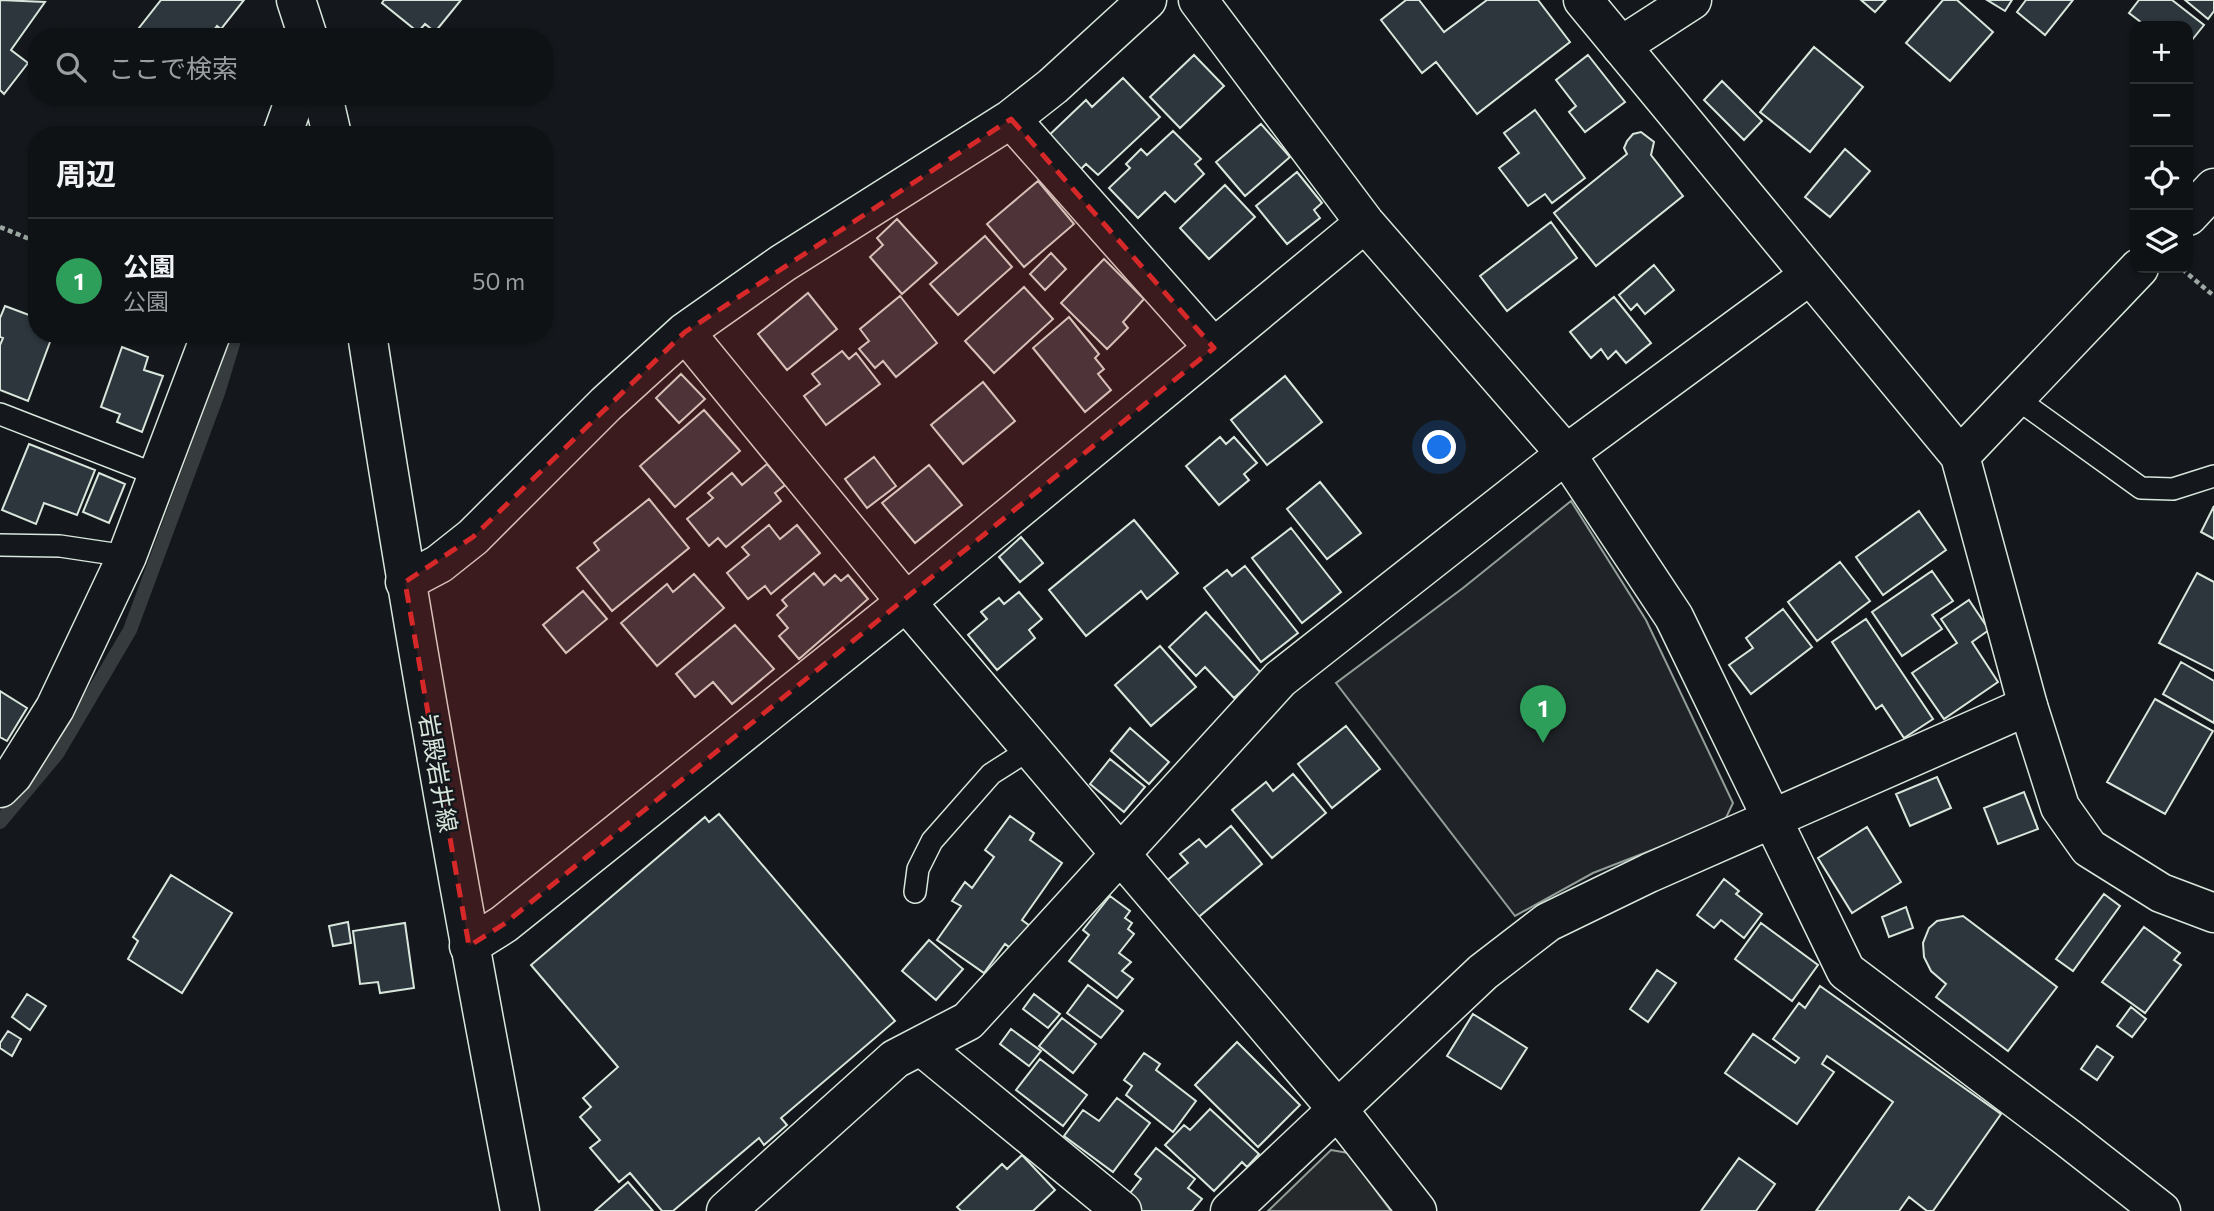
<!DOCTYPE html>
<html lang="ja">
<meta charset="utf-8">
<style>
:root{--surface:#0f1215;--page:#181b1e;--text:#f1f3f6;--muted:#9b9ea0;--line:#2f3234;--accent:#ea580c}
body{margin:0;font-family:Commissioner,"Noto Sans JP",sans-serif;background:var(--page);color:var(--text)}
.controls{position:absolute;right:21px;top:21px;display:grid;overflow:hidden;border-radius:14px;box-shadow:0 2px 5px #0004}
.controls button{width:63px;height:63px;display:grid;place-items:center;padding:0;border:0;border-bottom:2px solid var(--line);background:var(--surface);color:var(--text);font:35px sans-serif}
.you{position:absolute;left:1440px;top:448px;width:24px;height:24px;margin:-18px;border:5px solid #fff;border-radius:50%;background:#1a73e8;box-shadow:0 0 0 10px #1a73e833}
.badge{display:grid;place-items:center;width:46px;height:46px;border-radius:50%;background:var(--accent);color:#fff;font-size:23px;font-weight:700}
.pin{position:absolute;translate:-50% -58px;filter:drop-shadow(0 2px 4px #0008)}
.pin::after{content:'';position:absolute;top:37px;width:24px;height:21px;background:inherit;clip-path:polygon(0 0,100% 0,50% 100%)}
.list{margin:0;padding:0;list-style:none}
h2{display:flex;justify-content:space-between;align-items:center;height:91px;margin:0;padding:0 28px;font-size:30px}
h2 small{font-size:23px;font-weight:400;color:var(--muted)}
.list li{display:grid;grid-template-columns:46px 1fr auto;gap:21px;align-items:center;box-sizing:border-box;height:126px;padding:0 28px;border-top:2px solid var(--line)}
.list b{display:block;font-size:26px;white-space:nowrap}
.list p{margin:0;font-size:23px;white-space:nowrap;color:var(--muted)}
.list em{font-size:23px;font-style:normal;color:var(--muted)}
.icon{flex:none;width:38px;height:38px;fill:none;stroke:currentColor;stroke-width:2;stroke-linecap:round;stroke-linejoin:round}
.map{position:relative;flex:none;width:2214px;height:1211px;overflow:hidden}
.search{position:absolute;background:var(--surface);box-shadow:0 2px 5px #0004;left:28px;top:28px;width:525px;height:77px;display:flex;align-items:center;gap:18px;box-sizing:border-box;padding:0 24px;border-radius:28px;color:var(--muted);font-size:26px}
.panel{position:absolute;background:var(--surface);box-shadow:0 2px 5px #0004;left:28px;top:126px;width:525px;height:217px;border-radius:28px}
.map>svg:first-child{display:block}
</style>
<div class="map">
<svg width="2214" height="1211" viewBox="0 0 2214 1211">
<rect width="100%" height="100%" fill="#14181c"/>
<path fill="#202428" stroke="#939e99" stroke-width="2" d="M1571,501L1646,620L1733,803L1724,822L1593,873L1515,916L1336,683L1463,588Z"/>
<path fill="#24282b" stroke="#939e99" stroke-width="2" d="M1331,1150L1348,1153L1391,1211H1268Z"/>
<g fill="none" stroke-linecap="round" stroke-linejoin="round">
<path stroke="#363b3e" stroke-width="14" d="M0,822L57,754L130,630L218,393L236,334"/>
</g>
<path fill="#2c363c" stroke="#d8e6dc" stroke-width="2" d="M0,0L45,2L11,50L28,63L4,94L0,90Z
M161,0H244L221,29L217,26L209,37H141L135,33Z
M384,0H461L435,32L425,24L418,32L382,3Z
M1406,0H1419L1444,32L1487,0H1538L1570,42L1477,114L1436,62L1422,73L1381,20Z
M1861,0H1886L1875,12Z
M1943,0H1957L1993,32L1950,81L1906,43Z
M1987,0H2012L2005,11Z
M2026,0H2073L2045,35L2017,12Z
M2139,0H2172L2204,25L2188,45V26H2146L2129,13Z
M2185,0H2214V11L2208,19Z
M1814,47L1863,87L1810,152L1760,112Z
M1194,55L1224,86L1180,128L1150,97Z
M1588,55L1625,102L1585,132L1569,112L1576,106L1556,80Z
M1123,78L1160,117L1098,175L1086,164L1076,174L1044,140L1086,100L1092,107Z
M1722,81L1762,121L1744,140L1704,100Z
M1535,110L1585,178L1552,203L1545,194L1528,206L1499,168L1519,153L1504,133Z
M1261,124L1290,157L1245,196L1216,162Z
M1173,131L1201,159L1195,164L1204,174L1175,202L1165,192L1138,218L1109,188L1130,168L1126,164L1141,149L1147,155Z
M1641,132L1654,142L1651,155L1683,196L1596,266L1554,213L1627,154L1624,148L1627,141L1633,134Z
M1845,149L1870,171L1830,217L1805,197Z
M1297,172L1322,203L1314,210L1320,218L1287,244L1256,206Z
M1038,181L1074,224L1024,267L987,224Z
M1225,185L1255,217L1209,259L1180,228Z
M897,219L937,263L902,294L870,257L883,245L877,238Z
M1551,222L1577,258L1507,311L1480,276Z
M985,236L1012,267L958,315L930,284Z
M1051,253L1066,269L1045,290L1030,274Z
M1104,259L1144,299L1123,322L1128,328L1107,349L1061,303Z
M1654,265L1674,290L1645,314L1637,304L1631,310L1619,295Z
M1024,287L1053,319L994,373L965,341Z
M808,293L837,329L787,370L758,334Z
M900,296L937,343L896,377L883,361L875,368L859,349L869,341L860,329Z
M1614,297L1651,343L1626,363L1616,351L1608,359L1601,349L1591,358L1570,332Z
M5,306L37,318V334H53L28,401L0,390V345L3,338L0,337V318Z
M1069,317L1099,354L1095,358L1104,369L1098,374L1111,390L1085,412L1033,348Z
M122,347L148,357L144,370L163,376L142,432L117,422L120,414L101,407Z
M842,351L849,359L856,353L880,384L826,425L804,396L820,384L812,374Z
M681,374L705,399L679,423L656,398Z
M1285,376L1322,422L1267,465L1231,420Z
M983,382L1015,421L963,464L931,425Z
M704,410L740,451L675,507L640,466Z
M1220,437L1226,444L1234,437L1257,463L1244,474L1249,480L1219,505L1186,466Z
M29,444L95,470L77,515L44,503L36,524L2,510Z
M874,457L896,486L867,508L845,479Z
M767,464L785,485L775,493L781,501L726,547L718,538L709,546L687,519L713,498L708,493L732,473L742,485Z
M929,465L962,505L915,543L882,503Z
M99,473L125,484L109,523L83,512Z
M1320,482L1361,533L1327,559L1287,509Z
M649,499L689,548L612,611L577,568L599,550L594,543Z
M2214,506V539L2201,532Z
M1919,511L1946,550L1883,595L1856,557Z
M1134,520L1178,573L1147,599L1141,591L1086,636L1049,590Z
M769,525L780,539L797,525L820,553L771,594L765,586L748,599L727,573L749,555L742,547Z
M1291,528L1341,592L1302,623L1252,558Z
M1021,537L1043,563L1020,582L999,557Z
M1840,562L1870,601L1817,641L1788,602Z
M1245,566L1298,633L1261,662L1204,588L1227,570L1232,576Z
M1932,571L1953,601L1932,615L1942,629L1902,656L1872,612Z
M814,573L824,585L835,575L841,581L848,575L868,599L799,659L779,636L788,628L777,615L787,606L782,600Z
M2197,573L2214,582V671L2159,643Z
M694,574L724,608L657,666L621,623L667,584L673,592Z
M583,591L607,619L566,653L543,625Z
M1019,592L1042,619L1029,630L1035,638L997,670L968,635L987,619L981,612L999,598L1004,604Z
M1969,600L1989,630L1972,642L1998,682L1944,719L1912,673L1957,643L1941,619Z
M1783,609L1812,647L1751,694L1729,665L1753,648L1746,638Z
M1206,612L1261,673L1234,698L1205,667L1196,676L1169,647Z
M1866,619L1933,719L1904,738L1882,705L1876,709L1832,642Z
M735,625L774,669L732,704L713,682L695,697L676,674Z
M1160,646L1196,687L1151,726L1115,685Z
M2181,662L2214,681V723L2163,694Z
M0,691L27,708L7,741L0,737Z
M2155,699L2213,731L2165,814L2107,782Z
M1346,726L1380,769L1332,808L1298,764Z
M1130,728L1169,762L1149,784L1111,751Z
M1110,759L1145,787L1124,812L1090,784Z
M1293,774L1326,813L1272,858L1232,810L1266,782L1273,791Z
M1937,777L1951,808L1910,826L1896,794Z
M2024,792L2038,829L1998,844L1984,808Z
M719,814L895,1021L781,1118L787,1125L764,1145L759,1138L673,1211H662L630,1173L619,1182L590,1148L600,1140L580,1117L591,1107L583,1098L618,1067L531,965L705,817L709,822Z
M1010,816L1034,833L1030,840L1062,863L1022,920L1030,926L1013,950L1005,944L984,973L937,940L961,906L952,901L965,882L972,888L994,857L985,850Z
M1231,826L1262,864L1195,920L1164,883L1188,863L1180,854L1199,839L1206,847Z
M1867,827L1901,882L1852,913L1818,858Z
M171,875L232,913L182,993L128,959L138,941L133,937Z
M1724,879L1739,891L1736,894L1762,914L1744,938L1721,920L1714,928L1697,915Z
M2104,894L2120,906L2073,971L2056,959Z
M1110,896L1130,911L1125,918L1132,923L1128,929L1134,934L1119,953L1131,962L1122,971L1133,979L1117,998L1069,961L1089,935L1083,930Z
M1906,907L1913,928L1889,937L1882,917Z
M1963,916L2057,987L2008,1051L1936,997L1946,984L1931,971L1924,957L1923,943L1929,928L1937,921Z
M348,922L351,943L333,946L329,926Z
M405,923L414,988L380,993L378,982L360,984L353,931Z
M1761,923L1818,965L1792,1001L1735,959Z
M2144,927L2180,953L2174,960L2181,965L2145,1013L2102,982Z
M929,940L963,969L936,1000L902,971Z
M1657,970L1676,983L1648,1022L1630,1009Z
M1088,985L1123,1011L1101,1038L1067,1013Z
M1820,986L2001,1114L1933,1211H1927L1909,1197L1899,1211H1816L1893,1102L1827,1056L1822,1064L1834,1072L1797,1124L1725,1073L1753,1034L1795,1063L1799,1058L1773,1039L1799,1003L1805,1008Z
M27,994L46,1006L30,1030L12,1017Z
M1034,994L1060,1014L1048,1028L1023,1009Z
M2131,1007L2146,1019L2132,1037L2117,1026Z
M1473,1014L1527,1048L1501,1089L1447,1056Z
M1062,1018L1096,1044L1073,1073L1039,1046Z
M1011,1029L1041,1051L1029,1066L1000,1044Z
M8,1031L21,1039L12,1056L0,1048V1043Z
M1237,1042L1300,1105L1258,1147L1195,1085Z
M2097,1046L2113,1057L2097,1080L2081,1069Z
M1144,1053L1160,1064L1156,1070L1196,1101L1173,1132L1126,1095L1132,1086L1124,1080Z
M1040,1059L1087,1095L1063,1126L1016,1090Z
M1117,1098L1150,1123L1113,1172L1064,1136L1083,1110L1099,1121Z
M1210,1109L1259,1154L1247,1167L1242,1162L1214,1191L1165,1145L1184,1125L1190,1130Z
M1156,1148L1195,1179L1188,1188L1202,1199L1192,1211H1135L1123,1202L1141,1179L1135,1174Z
M1022,1155L1055,1190L1033,1211H961L957,1207L1002,1164L1007,1169Z
M1739,1158L1775,1184L1756,1211H1701Z
M628,1182L653,1211H595Z"/>
<g fill="none" stroke-linecap="round" stroke-linejoin="round">
<g stroke="#d8e6dc" stroke-width="24">
<path id="service" d="M2016,398L2141,488L2173,489L2214,476
M0,414L157,475
M0,545L60,546L127,556
M915,892L918,869L932,841L991,774L1030,749"/>
</g>
<g stroke="#d8e6dc" stroke-width="41">
<path id="minor" d="M1198,0L1365,223L1566,454L1674,617L1846,971L2068,1138L2161,1211
M1621,46L1692,0
M1011,119L1214,348
M282,135L296,96
M685,332L906,602L1338,1110L1417,1211
M405,582L439,564L473,537L606,404L685,332L783,263L1011,119L1053,86L1147,0
M0,788L13,775L55,708L127,556L211,334
M469,946L504,924L906,602L1365,223
M921,1046L1122,1211
M726,1211L895,1059L968,1021L1280,679L1566,454L1810,275
M1230,1211L1483,972L1548,922L1649,873L2028,706"/>
</g>
<g stroke="#d8e6dc" stroke-width="41">
<path id="tertiary" d="M1583,0L1960,456L2028,706L2060,807L2089,848L2161,893L2214,913
M2188,216L2214,188
M1960,456L2139,268"/>
</g>
<g stroke="#d8e6dc" stroke-width="41">
<path id="secondary" d="M296,0L308,37
M323,96L332,135
M367,334C412,628 464,919 520,1211"/>
</g>
<path stroke="#9da8a2" stroke-width="4.5" stroke-dasharray="5 3.5" stroke-linecap="butt" d="M0,227L37,242
M2182,269L2214,296"/>
<use href="#service" stroke="#14181c" stroke-width="21"/>
<use href="#minor" stroke="#14181c" stroke-width="38"/>
<use href="#tertiary" stroke="#14181c" stroke-width="38"/>
<use href="#secondary" stroke="#14181c" stroke-width="38"/>
</g>
<path fill="#d62828" fill-opacity="0.2" stroke="#d62828" stroke-width="5" stroke-dasharray="14 9" stroke-linejoin="round" d="M1011,119L1214,348L504,924L469,946L405,582L473,537L685,332Z"/>
<g text-anchor="middle" dominant-baseline="central" stroke-width="5" stroke-linejoin="round" paint-order="stroke">
<g font-size="24" fill="#d8e6dc" stroke="#14181c">
<text transform="translate(439 773) rotate(80)">岩殿岩井線</text>
</g>
</g>
</svg>
<div class="controls">
<button>+</button>
<button>−</button>
<button><svg class="icon" aria-label="locate" viewBox="0 0 24 24"><circle cx="12" cy="12" r="6"/><path d="M12 2v4M12 18v4M2 12h4M18 12h4"/></svg></button>
<button><svg class="icon" aria-label="layers" viewBox="0 0 24 24"><path d="M12 4l9 5-9 5-9-5zM3 14l9 5 9-5"/></svg></button>
</div>
<div class="you"></div>
<div class="pin badge" style="left:1543px;top:743px;background:#2e9e5b">1</div>
<div class="search"><svg class="icon" aria-label="search" viewBox="0 0 24 24"><circle cx="10" cy="10" r="6"/><path d="M15 15l6 6"/></svg>ここで検索</div>
<section class="panel">
<h2>周辺<small></small></h2>
<ul class="list">
<li><span class="badge" style="background:#2e9e5b">1</span><div><b>公園</b><p>公園</p></div><em>50 m</em></li>
</ul>
</section>
</div>
